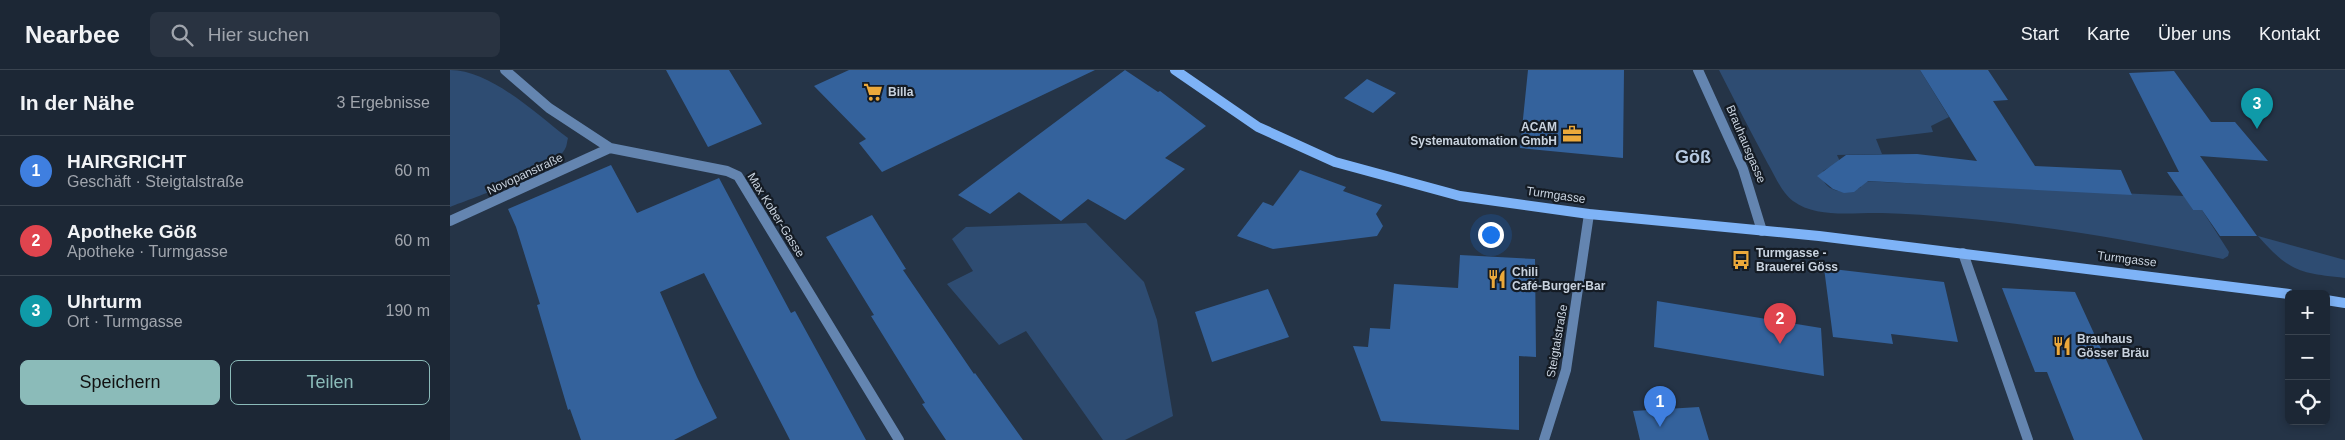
<!DOCTYPE html>
<html lang="de">
<meta charset="utf-8">
<style>
:root{--surface:#1c2735;--page:#293341;--text:#f1f3f6;--muted:#a0a5ad;--line:#3a4450;--accent:#8bbbb9}
body{margin:0;font-family:Helvetica,sans-serif;background:var(--page);color:var(--text)}
.controls{position:absolute;right:15px;bottom:15px;display:grid;overflow:hidden;border-radius:8px;box-shadow:0 2px 8px #0003}
.controls button{width:45px;height:45px;display:grid;place-items:center;padding:0;border:0;border-bottom:1px solid var(--line);background:var(--surface);color:var(--text);font:25px sans-serif}
.you{position:absolute;left:1040px;top:164px;width:18px;height:18px;margin:-12px;border:4px solid #fff;border-radius:50%;background:#1a73e8;box-shadow:0 0 0 8px #1a73e833}
.badge{display:grid;place-items:center;width:32px;height:32px;border-radius:50%;background:var(--accent);color:#fff;font-size:16px;font-weight:700}
.pin{position:absolute;translate:-50% -41px;filter:drop-shadow(0 1px 2px #0008)}
.pin::after{content:'';position:absolute;top:26px;width:18px;height:15px;background:inherit;clip-path:polygon(0 0,100% 0,50% 100%)}
.list{margin:0;padding:0;list-style:none}
h2{display:flex;justify-content:space-between;align-items:center;height:65px;margin:0;padding:0 20px;font-size:21px}
h2 small{font-size:16px;font-weight:400;color:var(--muted)}
.list li{display:grid;grid-template-columns:32px 1fr auto;gap:15px;align-items:center;box-sizing:border-box;height:70px;padding:0 20px;border-top:1px solid var(--line)}
.list b{display:block;font-size:19px;white-space:nowrap}
.list p{margin:0;font-size:16px;white-space:nowrap;color:var(--muted)}
.list em{font-size:16px;font-style:normal;color:var(--muted)}
.actions{display:flex;gap:10px;padding:15px 20px}
.actions a{flex:1;padding:11px 0;border:1px solid var(--accent);border-radius:8px;text-align:center;font-size:18px;color:var(--accent)}
.actions .main{background:var(--accent);color:#111}
.icon{flex:none;width:28px;height:28px;fill:none;stroke:currentColor;stroke-width:2;stroke-linecap:round;stroke-linejoin:round}
.map{position:relative;flex:none;width:1895px;height:370px;overflow:hidden}
header{display:flex;align-items:center;gap:30px;box-sizing:border-box;height:70px;padding:0 25px;background:var(--surface);border-bottom:1px solid var(--line)}
header strong{font-size:24px}
nav{display:flex;gap:28px;margin-inline-start:auto;font-size:18px}
.search{width:350px;height:45px;background:var(--page);display:flex;align-items:center;gap:12px;box-sizing:border-box;padding:0 18px;border-radius:8px;color:var(--muted);font-size:19px}
main{display:flex}
aside{flex:1;background:var(--surface)}
.map>svg:first-child{display:block}
</style>
<header>
<strong>Nearbee</strong>
<div class="search"><svg class="icon" aria-label="search" viewBox="0 0 24 24"><circle cx="10" cy="10" r="6"/><path d="M15 15l6 6"/></svg>Hier suchen</div>
<nav><a>Start</a><a>Karte</a><a>Über uns</a><a>Kontakt</a></nav>
</header>
<main>
<aside>
<h2>In der Nähe<small>3 Ergebnisse</small></h2>
<ul class="list">
<li><span class="badge" style="background:#3f7fe0">1</span><div><b>HAIRGRICHT</b><p>Geschäft · Steigtalstraße</p></div><em>60 m</em></li>
<li><span class="badge" style="background:#e0444e">2</span><div><b>Apotheke Göß</b><p>Apotheke · Turmgasse</p></div><em>60 m</em></li>
<li><span class="badge" style="background:#0f9aa8">3</span><div><b>Uhrturm</b><p>Ort · Turmgasse</p></div><em>190 m</em></li>
</ul>
<div class="actions"><a class="main">Speichern</a><a>Teilen</a></div>
</aside>
<div class="map">
<svg width="1895" height="370" viewBox="0 0 1895 370">
<rect width="100%" height="100%" fill="#253447"/>
<path fill="#2e4c72" d="M0,0C41,0 86,44 118,68C117,71 117,76 115,79C103,101 25,127 0,137Z
M1269,0H1470L1499,47L1481,56L1483,62L1426,69L1432,84L1387,85L1392,96L1380,97L1373,101C1369,122 1398,126 1411,117V111L1734,126L1743,140H1752L1779,182L1778,186L1773,189C1661,166 1547,147 1432,143C1405,142 1367,149 1343,131C1332,123 1325,106 1318,94C1301,63 1285,31 1269,0Z
M636,153L694,212L707,250L723,346L675,370H653L576,261L549,275L497,214L523,201L502,169L516,157Z
M1808,166L1895,190V208C1849,203 1840,202 1808,166Z"/>
<path fill="#34629c" d="M216,0H279L312,54L258,77Z
M399,0H645L432,102L409,73L416,69L364,16Z
M675,0L708,22L710,21L756,56L715,88L735,99L675,150L638,129L611,151L569,122L540,144L508,125Z
M1078,0H1174L1173,88L1070,78Z
M1470,0H1538L1558,30L1543,31L1585,96L1671,100L1682,125L1418,111L1404,122L1394,123L1383,119L1367,106L1396,85L1467,84L1527,91Z
M1724,1L1761,52H1785L1818,91L1750,86L1807,166H1770L1752,140H1743L1717,102H1729L1679,3Z
M917,9L946,23L923,43L894,28Z
M161,95L187,143L269,108L341,243L345,241L416,370H340L254,203L210,222L247,307L267,348L224,370H131L120,339L118,340L87,235L90,234L66,157L58,139Z
M850,100L896,117L893,121L932,135L926,144L933,156L927,166L823,179L787,166L813,132L823,136Z
M422,145L456,199L453,200L524,304L525,303L573,370H496L472,334L475,333L421,246L424,245L376,167Z
M1010,185L1085,189L1086,287L1069,286V360L931,351L903,276L918,277L920,258L940,259L944,214L1008,218Z
M1374,198L1494,212L1508,272L1441,264L1443,274L1383,267Z
M1552,218L1625,222L1693,370H1624L1597,302H1585Z
M818,219L839,267L762,292L745,242Z
M1207,231L1371,258L1374,306L1204,277Z
M1249,337L1259,370H1190L1183,341Z"/>
<g fill="none" stroke-linecap="round" stroke-linejoin="round">
<path stroke="#6485b0" stroke-width="10" d="M55,0L99,38L160,78L277,101L288,106L449,370
M1248,0L1293,99L1312,161
M0,151L160,78
M1513,183L1578,370
M1094,370L1116,300L1139,144"/>
<path stroke="#7eb3f7" stroke-width="10" d="M725,0L808,57L885,92L1010,126L1139,144L1369,166L1839,224
M1876,230L1895,233"/>
</g>
<defs>
<g id="supermarket-bare" transform="scale(1.5)"><path d="M-6-5.5h2.5l.6 2H6L4.5 2H-2.5L-4.4-4H-6ZM-1.5 3.2a1.3 1.3 0 1 0 .1 0ZM3 3.2a1.3 1.3 0 1 0 .1 0Z" fill="#eca93b" stroke="#141b24" stroke-width="2.5" paint-order="stroke"/></g>
<g id="office-bare" transform="scale(1.5)"><path d="M-6-3h4V-5.5h4V-3h4V5H-6ZM-1-4.5V-3h2v-1.5ZM-6 0V1H6V0Z" fill="#eca93b" stroke="#141b24" stroke-width="2.5" paint-order="stroke"/></g>
<g id="bus-bare" transform="scale(1.5)"><path d="M-5-6H5V4H4V6H2V4H-2V6H-4V4H-5ZM-3.5-4V0h7V-4ZM-3.5 1.2v1.5H-2V1.2ZM2 1.2v1.5H3.5V1.2Z" fill="#eca93b" stroke="#141b24" stroke-width="2.5" paint-order="stroke"/></g>
<g id="restaurant-bare" transform="scale(1.5)"><path d="M-5-6h1v4h1v-4h1v4h1v-4h1v5L-1.5 .5V6h-2V.5L-5-1ZM5-6V6H3V1.5H1.5Q1.5-4 5-6Z" fill="#eca93b" stroke="#141b24" stroke-width="2.5" paint-order="stroke"/></g>
</defs>
<g fill-rule="evenodd">
<use href="#supermarket-bare" x="423" y="22"/>
<use href="#office-bare" x="1122" y="64"/>
<use href="#bus-bare" x="1291" y="190"/>
<use href="#restaurant-bare" x="1047" y="209"/>
<use href="#restaurant-bare" x="1612" y="276"/>
</g>
<g text-anchor="middle" dominant-baseline="central" stroke-width="4.5" stroke-linejoin="round" paint-order="stroke">
<g font-size="12" font-weight="bold" fill="#c9d3df" stroke="#141b24" text-anchor="start">
<text x="438" y="22">Billa</text>
<text x="1107" y="57" text-anchor="end">ACAM<tspan x="1107" dy="14">Systemautomation GmbH</tspan></text>
<text x="1306" y="183">Turmgasse -<tspan x="1306" dy="14">Brauerei Göss</tspan></text>
<text x="1062" y="202">Chili<tspan x="1062" dy="14">Café-Burger-Bar</tspan></text>
<text x="1627" y="269">Brauhaus<tspan x="1627" dy="14">Gösser Bräu</tspan></text>
</g>
<g font-size="12" fill="#c9d3df" stroke="#141b24">
<text transform="translate(1296 74) rotate(67)">Brauhausgasse</text>
<text transform="translate(75 104) rotate(-25)">Novopanstraße</text>
<text transform="translate(1106 125) rotate(8)">Turmgasse</text>
<text transform="translate(326 145) rotate(58)">Max Kober-Gasse</text>
<text transform="translate(1677 189) rotate(7)">Turmgasse</text>
<text transform="translate(1107 271) rotate(-80)">Steigtalstraße</text>
</g>
<g font-size="18" font-weight="bold" fill="#b6c9e1" stroke="#141b24">
<text x="1243" y="87">Göß</text>
</g>
</g>
</svg>
<div class="controls">
<button>+</button>
<button>−</button>
<button><svg class="icon" aria-label="locate" viewBox="0 0 24 24"><circle cx="12" cy="12" r="6"/><path d="M12 2v4M12 18v4M2 12h4M18 12h4"/></svg></button>
</div>
<div class="you"></div>
<div class="pin badge" style="left:1210px;top:357px;background:#3f7fe0">1</div>
<div class="pin badge" style="left:1330px;top:274px;background:#e0444e">2</div>
<div class="pin badge" style="left:1807px;top:59px;background:#0f9aa8">3</div>
</div>
</main>
